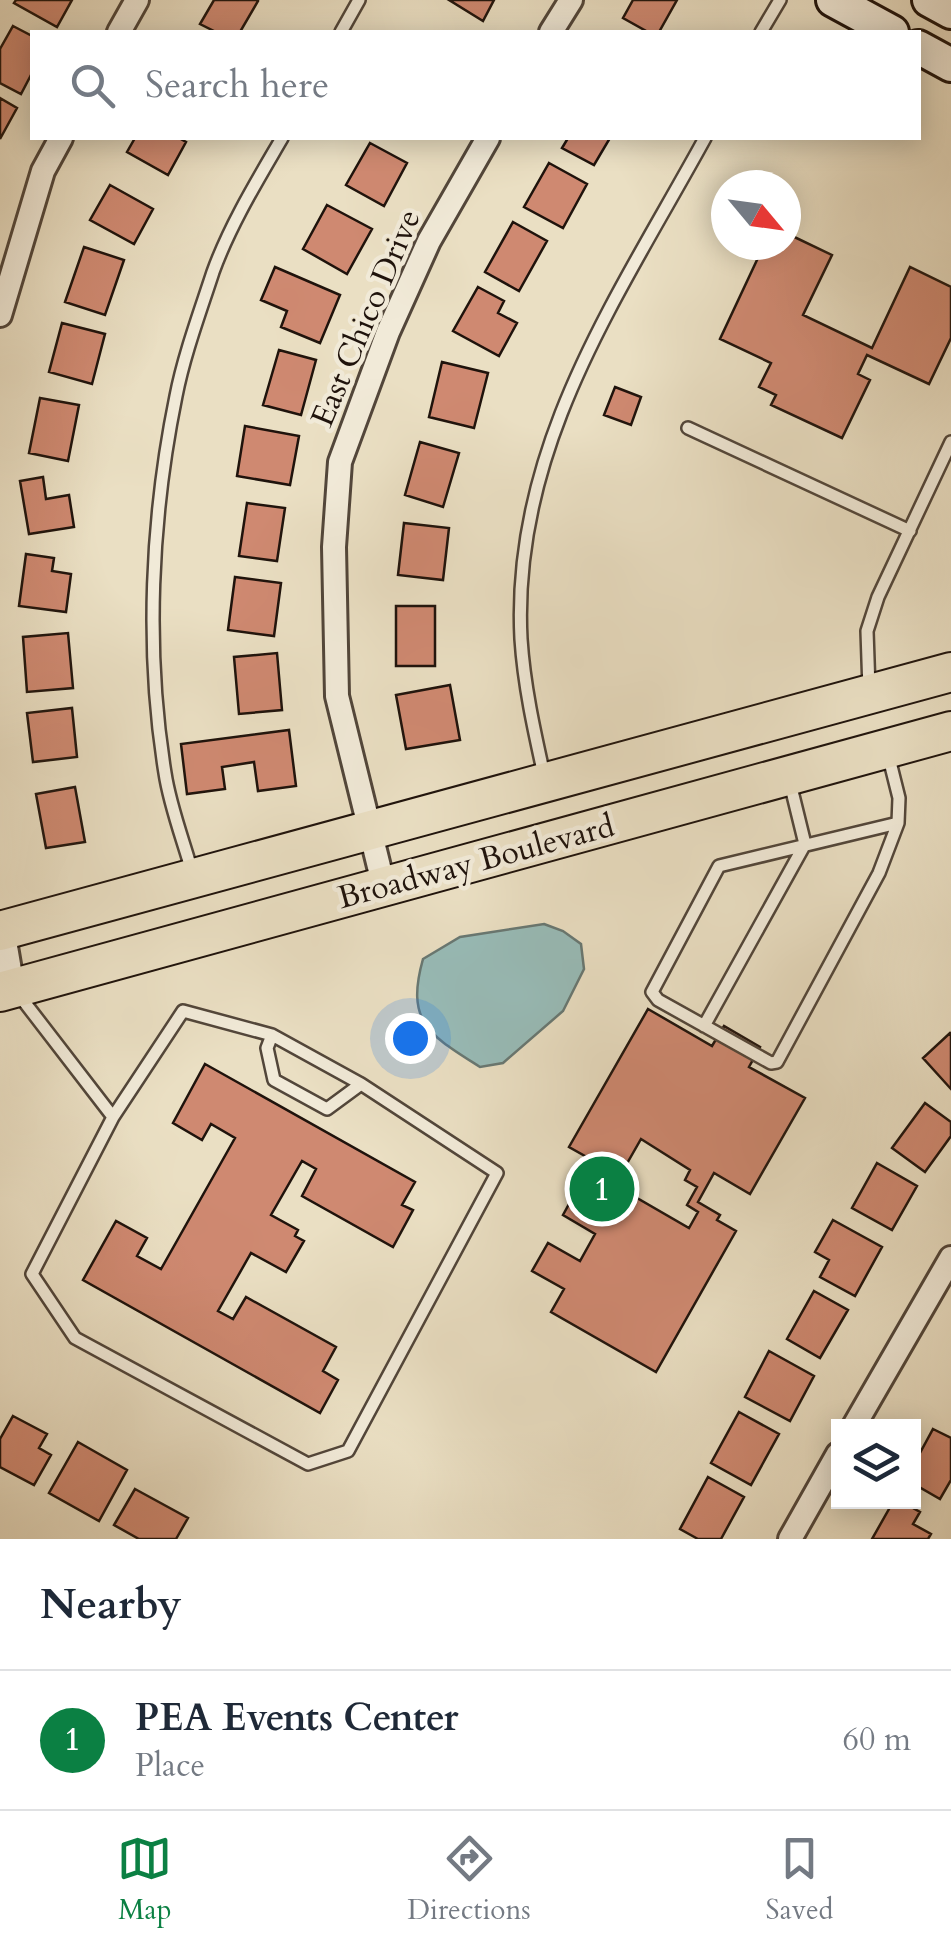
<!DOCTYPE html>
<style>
:root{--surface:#fff;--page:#f2f2f3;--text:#1f2937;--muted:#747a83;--line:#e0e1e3;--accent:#0b8043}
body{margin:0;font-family:Cardo,serif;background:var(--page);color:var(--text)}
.controls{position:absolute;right:30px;bottom:30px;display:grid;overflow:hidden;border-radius:0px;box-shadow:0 5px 25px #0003}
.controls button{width:90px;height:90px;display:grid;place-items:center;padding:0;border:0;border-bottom:2px solid var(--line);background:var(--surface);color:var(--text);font:50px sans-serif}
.compass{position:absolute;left:711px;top:170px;width:90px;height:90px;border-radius:50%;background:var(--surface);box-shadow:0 5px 25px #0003;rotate:119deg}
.you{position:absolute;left:410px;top:1038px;width:35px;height:35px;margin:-25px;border:8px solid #fff;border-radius:50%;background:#1a73e8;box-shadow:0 0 0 15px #1a73e833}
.badge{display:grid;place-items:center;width:65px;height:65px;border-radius:50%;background:var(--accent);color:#fff;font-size:32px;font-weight:700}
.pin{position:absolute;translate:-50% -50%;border:5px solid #fff;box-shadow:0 2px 10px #0006}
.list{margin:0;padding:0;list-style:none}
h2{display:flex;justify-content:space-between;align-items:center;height:130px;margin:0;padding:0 40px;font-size:42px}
h2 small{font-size:32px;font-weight:400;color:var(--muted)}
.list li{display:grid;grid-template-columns:65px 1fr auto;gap:30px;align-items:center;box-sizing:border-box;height:140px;padding:0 40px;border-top:2px solid var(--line)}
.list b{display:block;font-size:38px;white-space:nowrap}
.list p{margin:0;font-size:32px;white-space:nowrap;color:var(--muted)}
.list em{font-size:32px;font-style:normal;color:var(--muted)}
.icon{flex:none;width:55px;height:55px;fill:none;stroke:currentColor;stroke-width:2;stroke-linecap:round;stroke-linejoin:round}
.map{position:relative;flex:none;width:951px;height:1539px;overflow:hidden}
.search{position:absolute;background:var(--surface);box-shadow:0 5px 25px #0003;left:30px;right:30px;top:30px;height:110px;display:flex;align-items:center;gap:25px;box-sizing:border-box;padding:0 35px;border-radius:0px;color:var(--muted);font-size:38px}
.sheet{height:270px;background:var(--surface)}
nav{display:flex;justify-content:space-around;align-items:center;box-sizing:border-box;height:140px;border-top:2px solid var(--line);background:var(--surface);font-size:28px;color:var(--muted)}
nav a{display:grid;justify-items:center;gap:5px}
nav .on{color:var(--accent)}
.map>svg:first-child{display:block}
</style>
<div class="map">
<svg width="951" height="1539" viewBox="0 0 951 1539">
<rect width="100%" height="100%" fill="#eadfc3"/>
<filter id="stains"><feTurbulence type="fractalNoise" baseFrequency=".002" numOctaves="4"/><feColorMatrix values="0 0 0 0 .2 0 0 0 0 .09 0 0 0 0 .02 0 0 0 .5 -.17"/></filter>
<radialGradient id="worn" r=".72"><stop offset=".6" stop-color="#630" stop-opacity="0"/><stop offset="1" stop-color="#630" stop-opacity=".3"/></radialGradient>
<path fill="#98bcb8" stroke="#687873" stroke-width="2.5" d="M544,924L563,931L581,944L584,969L563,1011L503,1063L480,1067C430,1035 405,1023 423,959L460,937Z"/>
<path fill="#cf8971" stroke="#1f130c" stroke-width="2.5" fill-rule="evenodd" d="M16,0H72L57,27L14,3Z
M214,0H257L258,1L240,32H216L200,24Z
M449,0H494L483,21Z
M633,0H677L659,32H648L623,18Z
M13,26L32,36V73L21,94L0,83V49Z
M0,98L17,108L0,139Z
M135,138H179L186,142L168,175L127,152Z
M568,138H610L594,165L562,148Z
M370,143L407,163L384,206L346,185Z
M549,163L587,184L563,228L524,207Z
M110,185L153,209L134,244L90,220Z
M327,205L372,229L347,274L303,249Z
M513,222L547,241L519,291L485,272Z
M786,233L832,255L803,315L872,348L910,267L951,287V338L929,384L867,355L858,374L870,380L842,438L771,405L776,395L759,387L771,363L720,339L764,245H786Z
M84,247L124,260L105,315L65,302Z
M275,267L340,295L320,343L281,327L287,311L261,300Z
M478,287L504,301L498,313L517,323L499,356L453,331Z
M62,323L105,334L92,384L49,372Z
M279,350L316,360L301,415L263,405Z
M442,362L488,373L474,428L429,417Z
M615,387L641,397L631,425L604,415Z
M40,398L79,405L68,461L29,453Z
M245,426L299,436L290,485L237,476Z
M420,442L459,453L443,507L405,495Z
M43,477L46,499L69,495L74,527L29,534L20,481Z
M247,503L285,508L277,561L239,556Z
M404,523L449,528L443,580L398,575Z
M26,554L54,558L52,571L71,574L66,612L19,606Z
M235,577L281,583L274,636L228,630Z
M396,606H435V666H396Z
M68,633L73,688L27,692L23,637Z
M277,653L282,710L239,714L234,657Z
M450,685L460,740L406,749L396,695Z
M72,708L77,757L33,762L27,713Z
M289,730L296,786L258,791L254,762L222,767L225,789L187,794L181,744Z
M75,787L85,842L46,848L36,794Z
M648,1009L712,1046L724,1026L760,1047L749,1067L805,1098L750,1194L714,1173L698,1202L720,1215L717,1220L736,1231L656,1372L551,1312L564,1289L532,1271L548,1243L580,1261L595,1234L563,1215L587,1171L602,1180L608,1169L569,1147ZM641,1139L690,1170L685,1180L697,1187L687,1205L698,1212L689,1228L625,1191L631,1180L621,1174Z
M950,1033L951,1034V1089L923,1058Z
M205,1064L415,1182L402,1205L413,1210L393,1247L302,1196L316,1169L302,1161L271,1215L298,1230L295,1236L304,1241L286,1272L251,1253L218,1311L233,1319L246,1297L336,1347L323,1371L338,1380L320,1413L83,1280L116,1221L147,1238L137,1256L161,1269L235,1138L211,1124L202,1140L173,1123Z
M925,1103L951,1122V1136L925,1172L892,1148Z
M877,1163L917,1186L892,1230L852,1208Z
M833,1220L882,1247L855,1296L820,1277L829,1260L815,1252Z
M814,1291L848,1310L820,1358L787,1339Z
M769,1351L814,1376L790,1421L745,1397Z
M739,1412L779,1434L751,1485L711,1463Z
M13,1416L47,1434L39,1448L51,1455L34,1485L0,1467V1439Z
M933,1429L951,1438V1480L940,1499L914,1484V1464Z
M78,1442L127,1470L99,1521L49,1493Z
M708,1477L744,1497L721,1539H698L680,1529Z
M135,1489L188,1518L176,1539H139L114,1525Z
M893,1502H902L920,1512L913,1524L931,1534L928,1539H872Z"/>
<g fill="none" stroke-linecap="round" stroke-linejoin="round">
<g stroke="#52463a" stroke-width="16">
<path id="service" d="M341,32L359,0
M761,32L780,0
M688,428L910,531
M869,689L867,631L878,597L951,442
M888,754L899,798L898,823L879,873L777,1062L771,1063L658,1000L652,992L719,866L898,823
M544,775C534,730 524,685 521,639C511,448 618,297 705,138
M193,875C184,842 170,807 165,773C145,650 151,518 176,396C184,355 200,312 213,272C230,225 257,181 282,138
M19,995L113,1117L32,1274L75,1338L308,1464L348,1451L497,1173L361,1084L327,1109L274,1080L267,1048L272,1035L361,1084
M704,1026L805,844L790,783
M113,1117L183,1011L272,1035"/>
</g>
<g stroke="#52463a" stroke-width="28">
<path id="minor" d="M119,32L137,0
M551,32L571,0
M0,315L43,171L61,138
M384,887L337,696L334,547L340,462L388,332L429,241L488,138
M2,923L13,988
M854,1426L951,1258
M790,1539L838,1454"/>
</g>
<g stroke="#1f130c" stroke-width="38">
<path id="secondary" d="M833,0L892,32
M929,0L951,12
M918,47L951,65"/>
</g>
<g stroke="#1f130c" stroke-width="42">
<path id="primary" d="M0,931L951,672
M0,992L951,731"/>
</g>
<use href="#service" stroke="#f1ead8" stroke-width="11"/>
<use href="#minor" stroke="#f1ead8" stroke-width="22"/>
<use href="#secondary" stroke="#f1ead8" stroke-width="32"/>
<use href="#primary" stroke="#eadfc3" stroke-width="38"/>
</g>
<g text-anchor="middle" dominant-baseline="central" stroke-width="9" stroke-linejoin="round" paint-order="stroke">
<g font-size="32" fill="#1f130c" stroke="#f1ead8">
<text transform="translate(366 318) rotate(-67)">East Chico Drive</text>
<text transform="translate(476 862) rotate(-15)">Broadway Boulevard</text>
</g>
</g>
<rect width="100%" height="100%" filter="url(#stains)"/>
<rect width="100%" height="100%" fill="url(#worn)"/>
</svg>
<div class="controls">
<button><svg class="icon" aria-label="layers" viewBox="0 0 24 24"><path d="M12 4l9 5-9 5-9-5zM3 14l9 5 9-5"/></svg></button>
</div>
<svg class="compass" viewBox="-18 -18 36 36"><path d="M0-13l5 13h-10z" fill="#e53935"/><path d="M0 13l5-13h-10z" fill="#747a83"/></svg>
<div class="you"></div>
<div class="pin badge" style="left:602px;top:1189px">1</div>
<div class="search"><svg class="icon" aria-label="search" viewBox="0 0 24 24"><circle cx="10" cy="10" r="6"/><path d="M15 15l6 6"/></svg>Search here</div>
</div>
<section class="sheet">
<h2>Nearby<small></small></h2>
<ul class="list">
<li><span class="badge">1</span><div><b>PEA Events Center</b><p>Place</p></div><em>60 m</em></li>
</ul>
</section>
<nav>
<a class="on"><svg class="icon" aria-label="map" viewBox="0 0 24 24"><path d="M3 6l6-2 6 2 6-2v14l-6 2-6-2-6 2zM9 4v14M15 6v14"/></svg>Map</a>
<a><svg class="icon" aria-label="directions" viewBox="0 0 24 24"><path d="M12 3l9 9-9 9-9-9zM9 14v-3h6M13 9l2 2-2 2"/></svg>Directions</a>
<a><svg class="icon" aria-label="saved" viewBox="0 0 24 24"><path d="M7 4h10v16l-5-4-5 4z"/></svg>Saved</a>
</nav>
